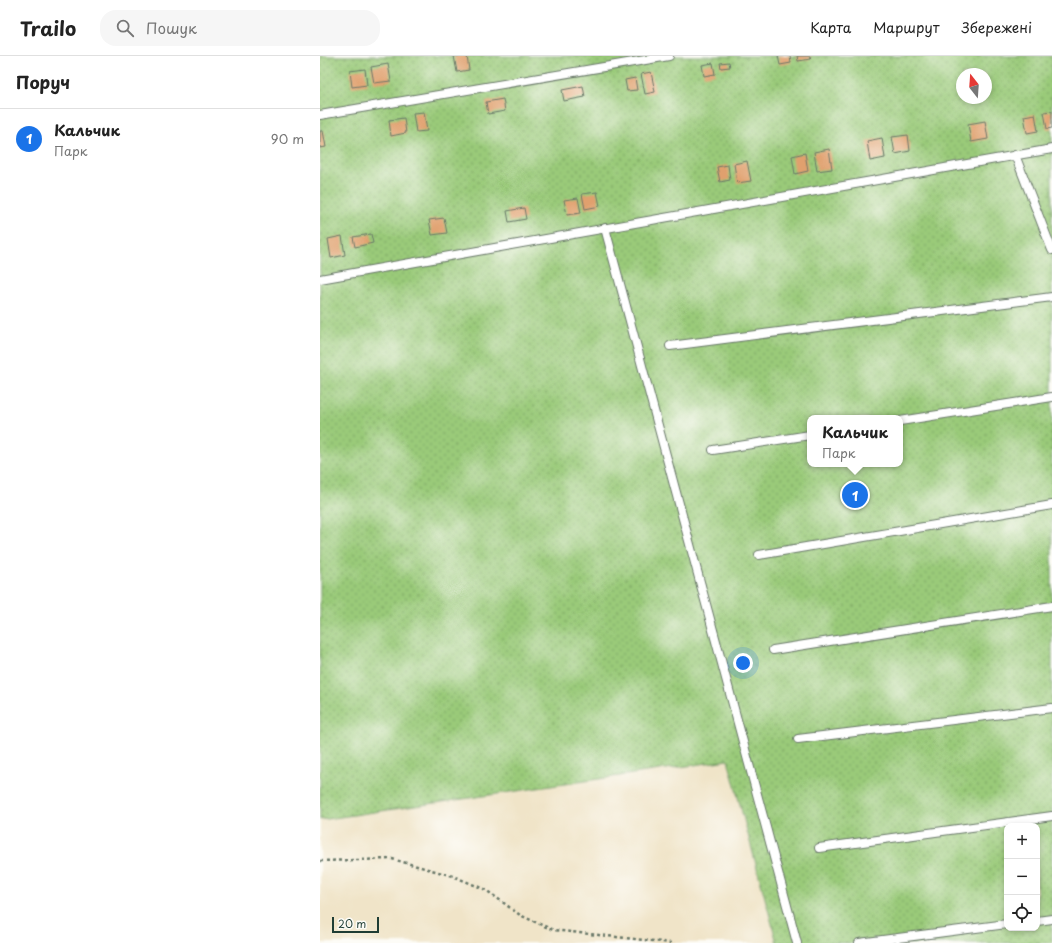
<!DOCTYPE html>
<html lang="uk">
<meta charset="utf-8">
<style>
:root{--surface:#fff;--page:#f6f6f6;--text:#222;--muted:#767676;--line:#e0e0e0;--accent:#1a73e8}
body{margin:0;font-family:"Playpen Sans",sans-serif;background:var(--page);color:var(--text)}
.controls{position:absolute;right:12px;bottom:12px;display:grid;overflow:hidden;border-radius:8px;box-shadow:0 2px 6px #0003}
.controls button{width:36px;height:36px;display:grid;place-items:center;padding:0;border:0;border-bottom:1px solid var(--line);background:var(--surface);color:var(--text);font:20px sans-serif}
.compass{position:absolute;left:636px;top:12px;width:36px;height:36px;border-radius:50%;background:var(--surface);box-shadow:0 2px 6px #0003;rotate:343deg}
.scale{position:absolute;left:12px;bottom:10px;width:47px;box-sizing:border-box;padding-left:4px;border:2px solid #1f3d34;border-top:0;font-size:11px;line-height:14px;white-space:nowrap;color:#1f3d34;-webkit-text-stroke:3px #fdfcf7;paint-order:stroke}
.you{position:absolute;left:423px;top:607px;width:14px;height:14px;margin:-10px;border:3px solid #fff;border-radius:50%;background:#1a73e8;box-shadow:0 0 0 6px #1a73e833}
.badge{display:grid;place-items:center;width:26px;height:26px;border-radius:50%;background:var(--accent);color:#fff;font-size:13px;font-weight:700}
.pin{position:absolute;translate:-50% -50%;border:2px solid #fff;box-shadow:0 1px 4px #0006}
.popup{position:absolute;left:487px;top:359px;width:96px;height:52px;box-sizing:border-box;display:grid;place-content:center;border-radius:8px;background:var(--surface);filter:drop-shadow(0 1px 3px #0005);font-size:13px;white-space:nowrap;color:var(--muted)}
.popup b{font-size:15px;color:var(--text)}
.popup::after{content:'';position:absolute;left:50%;top:100%;margin-left:-8px;border:8px solid transparent;border-top-color:var(--surface)}
.list{margin:0;padding:0;list-style:none}
h2{display:flex;justify-content:space-between;align-items:center;height:52px;margin:0;padding:0 16px;font-size:17px}
h2 small{font-size:13px;font-weight:400;color:var(--muted)}
.list li{display:grid;grid-template-columns:26px 1fr auto;gap:12px;align-items:center;box-sizing:border-box;height:60px;padding:0 16px;border-top:1px solid var(--line)}
.list b{display:block;font-size:15px;white-space:nowrap}
.list p{margin:0;font-size:13px;white-space:nowrap;color:var(--muted)}
.list em{font-size:13px;font-style:normal;color:var(--muted)}
.icon{flex:none;width:22px;height:22px;fill:none;stroke:currentColor;stroke-width:2;stroke-linecap:round;stroke-linejoin:round}
.map{position:relative;flex:none;width:732px;height:887px;overflow:hidden}
header{display:flex;align-items:center;gap:24px;box-sizing:border-box;height:56px;padding:0 20px;background:var(--surface);border-bottom:1px solid var(--line)}
header strong{font-size:19px}
nav{display:flex;gap:22px;margin-inline-start:auto;font-size:14px}
.search{width:280px;height:36px;background:var(--page);display:flex;align-items:center;gap:10px;box-sizing:border-box;padding:0 14px;border-radius:16px;color:var(--muted);font-size:15px}
main{display:flex}
aside{flex:1;background:var(--surface)}
.map>svg:first-child{display:block}
</style>
<header>
<strong>Trailo</strong>
<div class="search"><svg class="icon" aria-label="search" viewBox="0 0 24 24"><circle cx="10" cy="10" r="6"/><path d="M15 15l6 6"/></svg>Пошук</div>
<nav><a>Карта</a><a>Маршрут</a><a>Збережені</a></nav>
</header>
<main>
<aside>
<h2>Поруч<small></small></h2>
<ul class="list">
<li><span class="badge">1</span><div><b>Кальчик</b><p>Парк</p></div><em>90 m</em></li>
</ul>
</aside>
<div class="map">
<svg width="732" height="887" viewBox="0 0 732 887">
<defs>
<pattern id="green-dots" width="8" height="8" patternUnits="userSpaceOnUse"><rect width="8" height="8" fill="#9aca79"/><path d="M2 2h.1M6 6h.1" fill="none" stroke="#7da564" stroke-width="1.8" stroke-linecap="round"/></pattern>
</defs>
<rect width="100%" height="100%" fill="#fdfcf7"/>
<filter id="ink" filterUnits="userSpaceOnUse"><feTurbulence type="fractalNoise" baseFrequency=".025" numOctaves="2"/><feDisplacementMap in="SourceGraphic" scale="8" xChannelSelector="R" yChannelSelector="G"/><feConvolveMatrix kernelMatrix="1 2 1 2 8 2 1 2 1" color-interpolation-filters="sRGB"/></filter>
<filter id="wash" filterUnits="userSpaceOnUse"><feTurbulence type="fractalNoise" baseFrequency=".012" numOctaves="4" result="noise"/><feDisplacementMap in="SourceGraphic" scale="16" xChannelSelector="R" yChannelSelector="G"/><feGaussianBlur stdDeviation="0.9" result="paint"/><feColorMatrix in="noise" values="0 0 0 0 0 0 0 0 0 0 0 0 0 0 0 0 0 1.4 0 .05"/><feComposite in="paint" operator="in"/></filter>
<g filter="url(#wash)">
<rect width="100%" height="100%" fill="#f0e4c8"/>
<path fill="url(#green-dots)" stroke="#5c8456" fill-rule="evenodd" d="M0,0H732V887H457L408,704L0,764ZM642,18H666V42H642ZM490,362H580V408H490ZM687,770H717V872H687Z"/>
<g id="blocks">
<path fill="#e0a06e" d="M134,0H147L149,14L137,16Z
M458,0H470L471,7L460,9Z
M477,0H490L491,3L478,5Z
M409,6L410,11L401,12L400,7Z
M393,7L395,18L384,20L382,9Z
M68,8L71,25L54,27L51,11Z
M45,13L47,29L32,31L30,15Z
M331,16L335,36L325,38L321,18Z
M315,22L317,34L307,35L305,24Z
M263,30L265,41L244,45L242,34Z
M183,43L185,55L168,58L166,46Z
M732,55V72L727,73L724,56Z
M104,56L107,75L96,76L93,57Z
M715,58L718,75L707,77L704,60Z
M84,62L86,77L71,80L69,64Z
M665,65L668,83L651,86L648,68Z
M0,75H3L6,91L0,92Z
M588,79L590,95L575,98L572,81Z
M562,82L565,102L550,105L547,85Z
M509,93L512,113L497,115L494,96Z
M485,97L488,115L475,118L472,100Z
M427,105L431,125L417,127L414,108Z
M408,109L410,124L400,126L397,111Z
M277,136L280,150L265,153L262,138Z
M258,142L261,157L247,159L244,144Z
M204,152L206,163L189,166L187,155Z
M124,162L127,177L112,179L109,164Z
M51,178L53,187L35,191L33,181Z
M22,180L25,199L11,202L8,183Z"/>
</g>
</g>
<g filter="url(#ink)">
<use href="#blocks" fill-opacity="0" stroke="#687768" stroke-width="1"/>
<g fill="none" stroke-linecap="round" stroke-linejoin="round">
<g stroke="#687768" stroke-width="10">
<path id="service" d="M0,59L349,0
M695,99L732,194
M285,172L477,887
M0,223L732,93
M350,290L732,241
M580,365L732,341
M393,394L490,379
M439,499L732,449
M453,594L732,550
M478,683L732,652
M499,792L732,760
M717,865L732,863
M539,887L687,868"/>
</g>
<path stroke="#687768" stroke-width="2.5" stroke-dasharray="3 3" stroke-linecap="butt" d="M0,805L72,803L133,820L166,834L200,859L233,874L351,887"/>
<use href="#service" stroke="#fff" stroke-width="8"/>
</g>
</g>
</svg>
<div class="controls">
<button>+</button>
<button>−</button>
<button><svg class="icon" aria-label="locate" viewBox="0 0 24 24"><circle cx="12" cy="12" r="6"/><path d="M12 2v4M12 18v4M2 12h4M18 12h4"/></svg></button>
</div>
<svg class="compass" viewBox="-18 -18 36 36"><path d="M0-13l5 13h-10z" fill="#e53935"/><path d="M0 13l5-13h-10z" fill="#767676"/></svg>
<div class="scale">20 m</div>
<div class="you"></div>
<div class="pin badge" style="left:535px;top:439px">1</div>
<div class="popup"><b>Кальчик</b>Парк</div>
</div>
</main>
